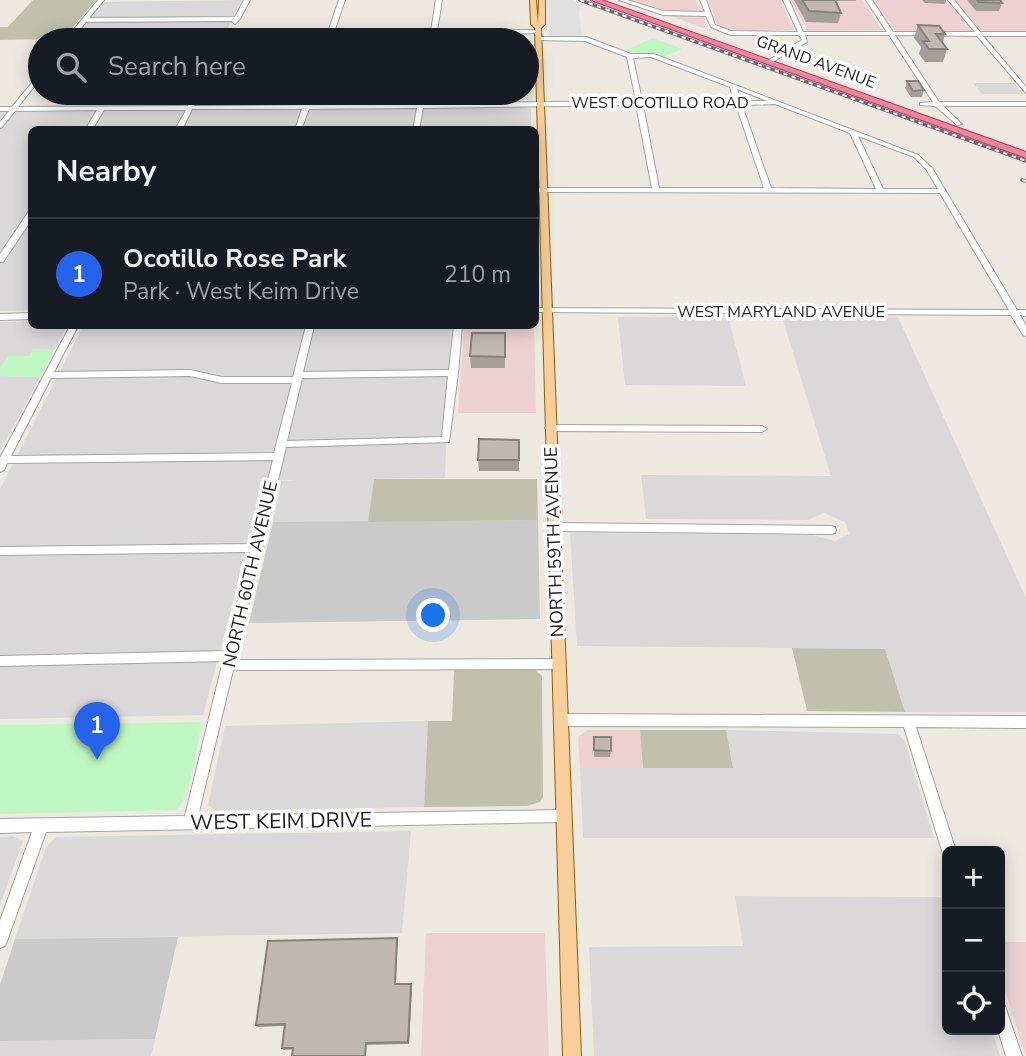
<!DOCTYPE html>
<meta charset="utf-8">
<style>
:root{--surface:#171b24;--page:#20242c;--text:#f1f3f6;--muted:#9ea1a6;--line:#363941;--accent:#2563eb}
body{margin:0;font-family:"Nunito Sans",sans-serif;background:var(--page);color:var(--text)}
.controls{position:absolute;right:21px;bottom:21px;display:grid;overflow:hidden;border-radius:10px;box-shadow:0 4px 18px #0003}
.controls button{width:63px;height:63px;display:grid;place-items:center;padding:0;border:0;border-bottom:2px solid var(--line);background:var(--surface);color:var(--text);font:35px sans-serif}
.you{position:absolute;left:434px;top:616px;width:24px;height:24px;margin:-18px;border:5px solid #fff;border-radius:50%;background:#1a73e8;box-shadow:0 0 0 10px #1a73e833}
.badge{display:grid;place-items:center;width:46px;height:46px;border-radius:50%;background:var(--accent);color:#fff;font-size:23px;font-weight:700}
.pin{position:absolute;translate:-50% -58px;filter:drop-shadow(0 2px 4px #0008)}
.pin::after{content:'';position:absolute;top:37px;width:24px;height:21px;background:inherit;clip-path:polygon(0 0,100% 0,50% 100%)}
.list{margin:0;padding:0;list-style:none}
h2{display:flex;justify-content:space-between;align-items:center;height:91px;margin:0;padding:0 28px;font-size:30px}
h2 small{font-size:23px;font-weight:400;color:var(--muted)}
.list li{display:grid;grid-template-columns:46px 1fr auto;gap:21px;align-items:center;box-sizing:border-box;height:112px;padding:0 28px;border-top:2px solid var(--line)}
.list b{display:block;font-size:26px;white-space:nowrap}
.list p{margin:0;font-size:23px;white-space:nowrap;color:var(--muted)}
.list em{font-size:23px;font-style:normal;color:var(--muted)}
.icon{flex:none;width:38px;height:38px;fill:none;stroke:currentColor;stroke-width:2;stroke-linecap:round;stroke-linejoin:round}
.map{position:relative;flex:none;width:1026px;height:1056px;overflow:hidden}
.search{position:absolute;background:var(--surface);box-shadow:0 4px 18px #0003;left:28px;top:28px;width:511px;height:77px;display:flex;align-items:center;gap:18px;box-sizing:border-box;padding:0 24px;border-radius:38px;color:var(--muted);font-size:26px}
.panel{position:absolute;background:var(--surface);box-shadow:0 4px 18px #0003;left:28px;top:126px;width:511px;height:203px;border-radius:10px}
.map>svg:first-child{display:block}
</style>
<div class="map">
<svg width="1026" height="1056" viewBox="0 0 1026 1056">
<rect width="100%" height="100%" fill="#ede9e1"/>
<path fill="#dad8d8" d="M242,0L222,39H74L103,2Z
M973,83H1014L1023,94H982Z
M521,107L531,109V129L32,130L31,310L0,311V112Z
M728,316L746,386L625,385L618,317Z
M782,317H898L1026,598V712H905L885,649L577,646L570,533L812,535L835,541L849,534L845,522L824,513L807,520L646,519L641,475L831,476Z
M31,321L32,326H67L54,350L33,349L30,356H8L0,369V322Z
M83,326H451L445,478L375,479L368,522H273L281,481L300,480H265L203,715L0,719V489Z
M0,376L40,377L0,451Z
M428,721L424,807L216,811L208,805L225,726Z
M726,730L898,734L904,740L934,838H583L580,767L733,768Z
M411,831L402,933L15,939L46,847L56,837Z
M13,836L23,841L0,905V837Z
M735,896L947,897V1030H992L1000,1056H594L589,947L743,946Z
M155,1039L151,1056H0V1041Z"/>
<path fill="#edd1d1" d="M626,0H696L699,10H703L706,29Z
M708,0H780L794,30H725L718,26Z
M791,0H862L882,30L808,31Z
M873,0H947L972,31H895Z
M954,0H1026V32L981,31Z
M464,326H534L536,413H458Z
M588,730H640L643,768L580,767L578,737Z
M426,933H545L549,1056H421Z
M1000,942H1026V1056L1000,975Z"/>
<path fill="#cacaca" d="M538,520L540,619L249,623L273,522Z
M178,937L155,1039L0,1041V985L15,939Z"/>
<path fill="#c1c0ad" d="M33,0H96L63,39L0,40V27H8Z
M374,479H537L538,520L368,522Z
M792,648L885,649L905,712L807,711Z
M534,669L542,676L543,797L540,802L527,806L424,807L428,721H452L454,670Z
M640,730H726L733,768H643Z"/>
<path fill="#bff7c2" d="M653,38L682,49L663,57L624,51Z
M33,349L54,350L40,377L0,376V369L8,356H29Z
M202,722C198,741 190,800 176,810L0,814V725Z"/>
<path fill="#e0e0e0" d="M547,0H573L583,5L579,11L582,37H549Z"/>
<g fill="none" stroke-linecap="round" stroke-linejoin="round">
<g stroke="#a3a3a3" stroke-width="2">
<path id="minor" d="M98,0H104L89,18L235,17L244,0H250L240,19L235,24L232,22L233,21L86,22L71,40H65Z
M339,0H345L334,32L428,31L431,33L428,35L333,36L329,40L326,38L327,36L228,37L225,35L228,33L328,32Z
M436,0H442L437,31L434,33L431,31Z
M619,0H627L663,11L705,12L700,0H706L715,25L731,31L798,32L783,0H789L803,32H887L866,0H872L893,32H975L948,0H954L980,32H1026V36H983L1026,87V93L977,36L895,35L939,102H1026V106H943L962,124L957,125L935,106L920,105V103L933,102L889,35H805L807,42L769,64L767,63V61L802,40L799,35H730L711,27L706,16L663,15Z
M539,30L541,31V33L439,35L436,33L439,31Z
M539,37H586L631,54H654L918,155L932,168L1017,310H1026V316L1020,315L1026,326V336L1023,335L1011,315L536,312V308L1009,310L940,193L536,192V188H652L636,105L423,108L419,130H413L417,108L309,109L301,130H295L302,109H192L182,130H175L186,110H104L92,130H85L97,110L15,111L2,127L0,128V122L9,111H0V107H12L40,73V79L18,107L188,106L195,93H201L194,106L304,105L308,93H314L310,105L636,101L627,57L585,41L537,40L536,39ZM651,57L730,87L734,101H642L633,58ZM737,89L767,101H741ZM775,104L850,133L876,189L771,188L742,105ZM643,105H736L764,188H659ZM858,136L914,157L926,169L938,189H883Z
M29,211H32V219L3,262H0V254Z
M32,313V319L0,320V314Z
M70,326H78L54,372L190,370L222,377H293L306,326H314L303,372L449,370L454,326H462L458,373L449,442L286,447L235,660L559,659L563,660L565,664L563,668L559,669L233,670L198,816L563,810L568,811L570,816L568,821L563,822L46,832L7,941L5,946L0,948V921L32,832L0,833V819L185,816L223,661L0,666V656L225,651L250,552L0,555V547L252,544L273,460L7,463L4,470L0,472V458ZM190,376L222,383H292L274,453L11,456L51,378ZM448,376L442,437L287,441L302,378Z
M550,425L762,426L767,429L762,432L550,431L545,428Z
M554,523L831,526L835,527L836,530L835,533L831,534L554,531L549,527Z
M560,714L1026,716V728L916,727L956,851H947V857L944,856L942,851L904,727L560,726L556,724L554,720L556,716Z
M1000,1003L1005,1006L1022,1056H1006L998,1030H1000Z"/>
</g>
<g stroke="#8d5f06" stroke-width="2">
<path id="major" d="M530,0H536L538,24L539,0H545V24L541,28L581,1056H563L535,28L531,24Z"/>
</g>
<g stroke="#cf2a64" stroke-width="2">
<path id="highway" d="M591,0H602L1026,152V158Z"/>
</g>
<use href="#minor" fill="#fff" fill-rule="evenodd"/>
<use href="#major" fill="#f8cf9b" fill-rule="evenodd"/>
<use href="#highway" fill="#e28b9c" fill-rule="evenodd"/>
<g stroke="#6a6a6a" stroke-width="3.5">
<path id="rail" d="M580,0L1026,161
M1022,180L1026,181"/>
</g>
<use href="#rail" stroke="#fff" stroke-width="2" stroke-dasharray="4.5" stroke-linecap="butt"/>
</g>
<path fill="#a69e98" d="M794,0H856V1H835L841,13L838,23L806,22Z
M922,0H946L945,4L925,3Z
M967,0H1000L1002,3L999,11H976Z
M918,25L945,34L943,42L947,49L943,62H925L919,54L921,47L914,38Z
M907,81L924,90L922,97H911L905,88Z
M505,333V368H471L470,356Z
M519,440V471H479L478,460Z
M594,737L611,751L610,757H594Z
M397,938L396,984L412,986L409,1044L367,1045L283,1050L282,1048L284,1026L258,1027L256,1025Z"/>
<path fill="#87817c" d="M397,938L398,940L395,986V984Z
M411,984L412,986L409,1044L408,1042Z"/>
<path fill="#c1b8b1" stroke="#87817c" stroke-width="2" d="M802,0H835L841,13L809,11Z
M977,0H1000L1002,3L979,2Z
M918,25L939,26L945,34H936L947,49H929L923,41H929Z
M907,81H918L924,90L913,91Z
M472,333H505V357L470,356Z
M479,439L519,440V460H478Z
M594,737H611V751L594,750Z
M397,938L395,984H411L408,1042L366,1043L365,1056H292L293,1048H282L285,1024L256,1025L268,941Z"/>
<g text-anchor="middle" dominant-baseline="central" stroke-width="7" stroke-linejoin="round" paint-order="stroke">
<g font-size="16" fill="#1c1c1c" stroke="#fff">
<text transform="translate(816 62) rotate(20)">GRAND AVENUE</text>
<text x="660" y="103">WEST OCOTILLO ROAD</text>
<text x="781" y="312">WEST MARYLAND AVENUE</text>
</g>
<g font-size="18" fill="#1c1c1c" stroke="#fff">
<text transform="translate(554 542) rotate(-92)">NORTH 59TH AVENUE</text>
<text transform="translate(250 574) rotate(-77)">NORTH 60TH AVENUE</text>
</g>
<g font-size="21" fill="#1c1c1c" stroke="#fff">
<text transform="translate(281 821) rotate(-1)">WEST KEIM DRIVE</text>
</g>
</g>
</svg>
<div class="controls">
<button>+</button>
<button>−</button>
<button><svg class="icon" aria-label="locate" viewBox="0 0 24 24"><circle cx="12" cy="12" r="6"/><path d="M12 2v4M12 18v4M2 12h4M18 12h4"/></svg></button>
</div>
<div class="you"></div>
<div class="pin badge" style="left:97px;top:760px">1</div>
<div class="search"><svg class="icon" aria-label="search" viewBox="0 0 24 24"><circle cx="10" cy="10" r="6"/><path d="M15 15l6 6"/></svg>Search here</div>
<section class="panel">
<h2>Nearby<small></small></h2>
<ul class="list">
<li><span class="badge">1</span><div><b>Ocotillo Rose Park</b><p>Park · West Keim Drive</p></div><em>210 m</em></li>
</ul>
</section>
</div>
